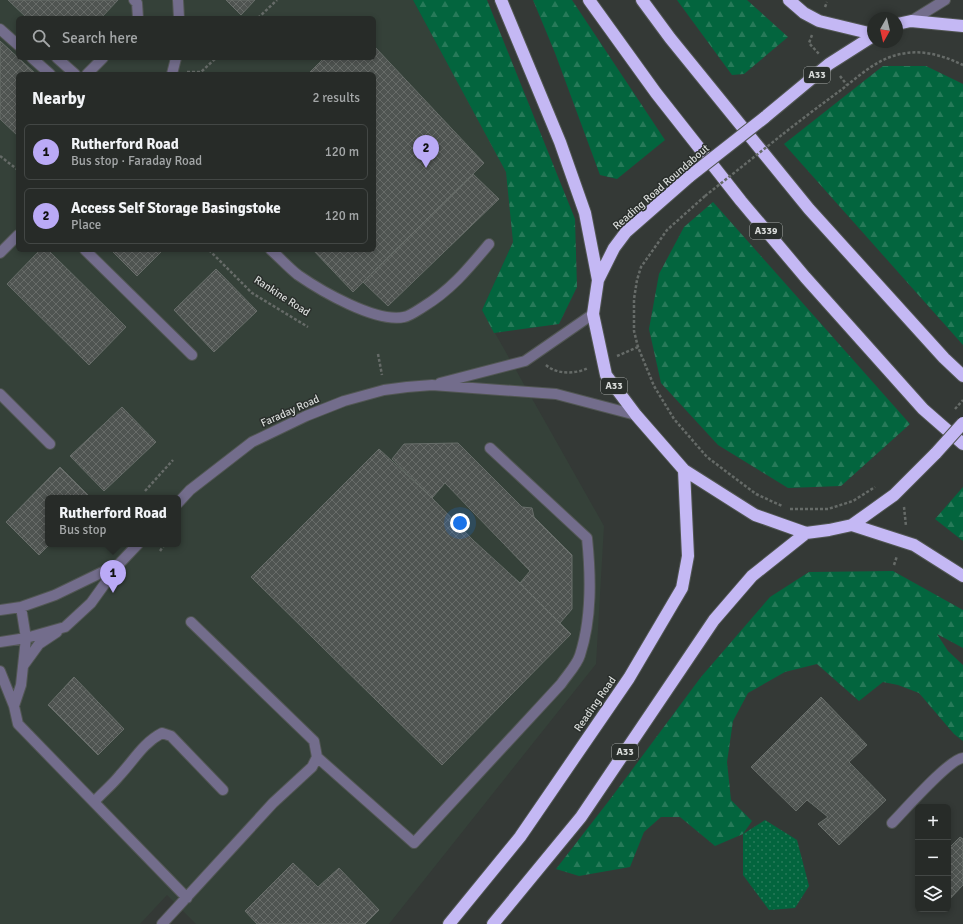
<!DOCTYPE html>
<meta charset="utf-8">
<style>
:root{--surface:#272b28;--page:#333734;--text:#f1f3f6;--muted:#a4a7a8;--line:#434745;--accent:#baaaf6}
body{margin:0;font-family:Signika,sans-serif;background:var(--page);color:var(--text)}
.controls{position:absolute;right:12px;bottom:12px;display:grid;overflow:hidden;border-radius:6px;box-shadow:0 2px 6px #0003}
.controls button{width:36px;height:36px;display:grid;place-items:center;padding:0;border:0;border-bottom:1px solid var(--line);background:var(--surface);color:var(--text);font:20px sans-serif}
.compass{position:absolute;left:867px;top:12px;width:36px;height:36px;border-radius:50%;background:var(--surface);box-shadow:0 2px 6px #0003;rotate:188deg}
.you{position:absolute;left:460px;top:523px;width:14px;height:14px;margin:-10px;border:3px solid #fff;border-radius:50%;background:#1a73e8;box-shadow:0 0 0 6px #1a73e833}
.badge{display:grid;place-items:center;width:26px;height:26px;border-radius:50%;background:var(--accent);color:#111;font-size:13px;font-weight:700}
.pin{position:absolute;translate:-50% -33px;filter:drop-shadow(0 1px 2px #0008)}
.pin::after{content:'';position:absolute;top:21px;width:14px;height:12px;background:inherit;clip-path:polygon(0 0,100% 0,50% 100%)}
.popup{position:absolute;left:45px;top:495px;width:136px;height:52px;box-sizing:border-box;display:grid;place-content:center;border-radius:6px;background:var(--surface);filter:drop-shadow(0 1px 3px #0005);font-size:13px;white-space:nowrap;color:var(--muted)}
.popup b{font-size:15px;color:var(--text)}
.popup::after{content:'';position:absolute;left:50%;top:100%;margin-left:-8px;border:8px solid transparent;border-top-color:var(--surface)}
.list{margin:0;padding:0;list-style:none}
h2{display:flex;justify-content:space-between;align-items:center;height:52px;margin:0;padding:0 16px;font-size:17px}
h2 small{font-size:13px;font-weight:400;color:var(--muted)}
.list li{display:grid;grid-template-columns:26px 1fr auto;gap:12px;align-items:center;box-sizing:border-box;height:56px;margin:0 8px 8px;padding:0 8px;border:1px solid var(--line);border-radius:6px}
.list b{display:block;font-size:15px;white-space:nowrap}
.list p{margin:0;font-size:13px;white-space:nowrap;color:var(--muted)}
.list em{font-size:13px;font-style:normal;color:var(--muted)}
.icon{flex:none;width:22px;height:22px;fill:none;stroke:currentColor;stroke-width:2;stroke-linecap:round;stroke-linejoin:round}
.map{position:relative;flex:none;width:963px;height:924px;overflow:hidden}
.search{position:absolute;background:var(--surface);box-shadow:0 2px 6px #0003;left:16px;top:16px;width:360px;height:44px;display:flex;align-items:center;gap:10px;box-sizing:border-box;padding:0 14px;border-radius:6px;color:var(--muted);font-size:15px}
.panel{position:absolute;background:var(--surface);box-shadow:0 2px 6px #0003;left:16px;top:72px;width:360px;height:180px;border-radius:6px}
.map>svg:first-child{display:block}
</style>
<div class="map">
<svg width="963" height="924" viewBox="0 0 963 924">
<defs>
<pattern id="forest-firs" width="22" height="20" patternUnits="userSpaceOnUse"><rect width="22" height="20" fill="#03653e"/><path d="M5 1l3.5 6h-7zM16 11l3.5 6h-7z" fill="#277a59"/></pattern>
<pattern id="park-dots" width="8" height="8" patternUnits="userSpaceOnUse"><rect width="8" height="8" fill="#03653e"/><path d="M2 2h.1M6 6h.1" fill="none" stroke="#277a59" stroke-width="1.8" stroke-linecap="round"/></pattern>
<pattern id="building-cross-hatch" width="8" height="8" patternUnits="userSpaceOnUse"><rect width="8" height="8" fill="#4f5451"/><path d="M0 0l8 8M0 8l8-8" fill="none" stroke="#686c69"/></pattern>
</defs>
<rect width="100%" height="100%" fill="#343936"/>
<path fill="#354139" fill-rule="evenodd" d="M0,0H413L512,181L513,242L482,310L604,526L596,664L389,924H196L167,895L140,924H0ZM18,18H374V58H18ZM18,74H374V250H18ZM48,498H178V544H48Z"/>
<path fill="url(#forest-firs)" d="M413,0H487L575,219L577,287L559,324L494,333L482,310L513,242L506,172Z
M533,0H572L665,140L617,179L600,175L555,53Z
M677,0H747L788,37L744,74L732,75Z
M883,66H926L963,84V345L784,144Z
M713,202L910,424L841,486L788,488L718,445L661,383L649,329L659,274L684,227Z
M963,487V541L935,519Z
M893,571L963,610V648L937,634L948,651L963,665V741L954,734L919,693L898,685L883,682L859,701L817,664L785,672L748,693L733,721L727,762L731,800L752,821L743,834L715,846L680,817H661L644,832L630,867L579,876L556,869L611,798L701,677L770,597L809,572Z"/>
<path fill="url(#park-dots)" d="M765,820L797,840L809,886L795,908L769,910L743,875V834Z"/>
<path fill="url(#building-cross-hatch)" stroke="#686e6a" d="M8,0H118L101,18H27Z
M226,0H255L241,15Z
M0,41L36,74H18V136L0,119Z
M374,46L484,163L353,292L313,250H374V74H308L324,58H374Z
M473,174L499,199L388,306L363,282Z
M40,250H48L126,327L89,365L7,284Z
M111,250H163L137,276Z
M216,269L257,311L214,352L174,310Z
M122,407L156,442L104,491L70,456Z
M458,443L522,507L532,508L534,517L572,555V609L560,623L520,583L530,571L445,483L432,498L392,459L404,444Z
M379,449L432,498L474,541L520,583L571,634L442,765L251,577Z
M60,467L91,498H48V544H50L39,555L6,522Z
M74,677L124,729L98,755L48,705Z
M821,697L867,745L849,762L886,800L839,845L818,824L828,817L807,800L796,811L751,767Z
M960,837L963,839V885L948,901V849Z
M293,863L318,887L339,868L379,910L365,924H257L245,911Z"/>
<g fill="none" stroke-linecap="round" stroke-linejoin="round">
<g stroke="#515653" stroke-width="12">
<path id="minor" d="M134,0L137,3L138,18
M178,0L179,18
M911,21L945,0
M0,29L18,45
M32,58L50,74
M57,58L75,74
M87,74L103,58
M172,74L176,58
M85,250L192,355
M271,250C280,258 289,268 298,275C321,291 376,323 404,317C410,316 418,310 423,307C451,290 468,269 489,244
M0,253L18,235
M440,383L525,361L593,314
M0,394L50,444
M178,503L190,490L252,442L306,416L344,401L384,390L407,387L432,385L556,394L636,415
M0,610L21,607L55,595L117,565
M0,642L26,638L65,627L91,603L119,564L138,544
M23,666L39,644L57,632
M0,671L14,706L18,724L187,898
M14,706L21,685L26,638L21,607
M317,757L414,843L561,684C567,675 577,665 580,655C592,618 591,577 587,538L490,448
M94,802C102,793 112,785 120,775C134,760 143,743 162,733L171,736L223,790
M892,823C904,811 949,759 963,758
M162,924L273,803L312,767L317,757L314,741L191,622"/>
</g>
<g stroke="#515653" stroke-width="14">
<path id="highway" d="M501,0L560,142L585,213L598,280
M589,0L656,93L741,201L805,277L923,409L963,444
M642,0L670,38L809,209L944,358L963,376
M789,0L804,13L819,21L873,34
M897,24L911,21L963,26
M764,118L829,64L873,36
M690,176L626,232L614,248L598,280L593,314L606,375L636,415L684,470L755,515L806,533L829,530L852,525L894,495L936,453
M852,525L914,545L963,576
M449,924L520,837L629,678L682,588L688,556L684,470
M493,924L581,817L714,620L752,576L806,533"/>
</g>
<path stroke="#666b68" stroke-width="2.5" stroke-dasharray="3 2" stroke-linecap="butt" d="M825,7L827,2
M258,18L277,0
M812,35L809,43L819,54
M187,72H201L216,58
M840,76L847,85
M783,134C802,119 822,104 841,90C859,76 878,58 901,54C923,49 944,56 963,65
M0,156L18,170
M705,196L667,230L641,267L637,280L634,299V331L638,347L654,386L674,419L707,457L756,494L782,506
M209,250L252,293L308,327
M378,354L382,375
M617,356L638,347
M546,365C557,375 576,374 588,368
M145,491L173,460
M904,507L906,526
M790,509H828L853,501L875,487
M160,551L165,544
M894,565L897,556"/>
<use href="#minor" stroke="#736d8c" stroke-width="10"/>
<use href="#highway" stroke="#c4b8f4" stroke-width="12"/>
<g stroke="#515653" stroke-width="14" stroke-linecap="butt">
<path id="highway-bridge" d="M690,176L764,118
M936,453L963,423"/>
</g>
<path stroke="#666b68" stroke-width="2.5" stroke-dasharray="3 2" stroke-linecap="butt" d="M705,196L783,134
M955,409L963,400"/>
<use href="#highway-bridge" stroke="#c4b8f4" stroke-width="12"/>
</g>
<g text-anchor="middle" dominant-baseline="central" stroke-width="3" stroke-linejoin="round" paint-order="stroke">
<g fill="#2a2f2c" stroke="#a3a7a4" stroke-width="1">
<rect x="804" y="67" width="26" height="16" rx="3"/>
<rect x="750" y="223" width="32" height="16" rx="3"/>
<rect x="601" y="378" width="26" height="16" rx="3"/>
<rect x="612" y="744" width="26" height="16" rx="3"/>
</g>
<g font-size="10" font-weight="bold" fill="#d7dad8">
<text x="817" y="75">A33</text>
<text x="766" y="231">A339</text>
<text x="614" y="386">A33</text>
<text x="625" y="752">A33</text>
</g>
<g font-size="11" fill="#d7dad8" stroke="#2a2f2c">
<text transform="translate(661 187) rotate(-41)">Reading Road Roundabout</text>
<text transform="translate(282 296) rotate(33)">Rankine Road</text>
<text transform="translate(290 411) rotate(-24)">Faraday Road</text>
<text transform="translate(595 704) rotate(-55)">Reading Road</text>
</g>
</g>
</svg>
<div class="controls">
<button>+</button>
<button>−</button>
<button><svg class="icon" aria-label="layers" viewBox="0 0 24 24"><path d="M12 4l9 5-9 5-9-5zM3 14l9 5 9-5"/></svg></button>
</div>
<svg class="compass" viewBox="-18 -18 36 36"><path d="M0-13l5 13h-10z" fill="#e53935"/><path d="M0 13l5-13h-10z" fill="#a4a7a8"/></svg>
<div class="you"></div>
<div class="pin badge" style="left:113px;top:593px">1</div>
<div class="popup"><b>Rutherford Road</b>Bus stop</div>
<div class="pin badge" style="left:426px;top:168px">2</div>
<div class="search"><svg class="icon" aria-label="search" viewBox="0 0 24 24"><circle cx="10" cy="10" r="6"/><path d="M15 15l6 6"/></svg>Search here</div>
<section class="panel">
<h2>Nearby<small>2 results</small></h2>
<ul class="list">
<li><span class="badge">1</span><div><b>Rutherford Road</b><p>Bus stop · Faraday Road</p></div><em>120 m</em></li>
<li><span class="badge">2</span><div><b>Access Self Storage Basingstoke</b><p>Place</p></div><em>120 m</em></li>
</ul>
</section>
</div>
